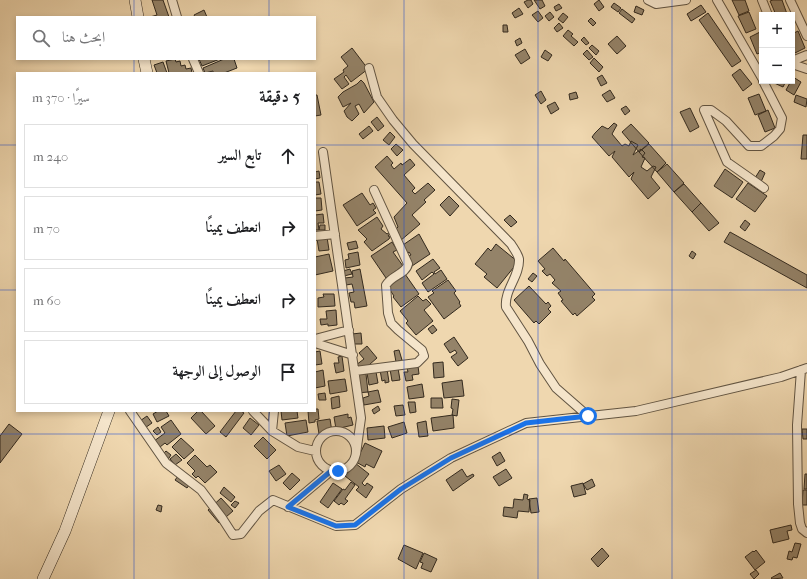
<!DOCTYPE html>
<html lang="ar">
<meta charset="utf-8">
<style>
:root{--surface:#fff;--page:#f6f6f6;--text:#202124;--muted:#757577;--line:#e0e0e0}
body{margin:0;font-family:"IM FELL French Canon",Amiri,serif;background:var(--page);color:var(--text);direction:rtl}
.controls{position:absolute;right:12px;top:12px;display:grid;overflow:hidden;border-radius:0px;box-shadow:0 2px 6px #0003}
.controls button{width:36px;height:36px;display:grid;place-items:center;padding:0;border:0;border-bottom:1px solid var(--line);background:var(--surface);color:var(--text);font:20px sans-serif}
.stop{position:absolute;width:12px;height:12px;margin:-9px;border:3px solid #1a73e8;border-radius:50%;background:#fff}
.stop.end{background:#1a73e8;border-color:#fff;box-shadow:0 1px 4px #0008}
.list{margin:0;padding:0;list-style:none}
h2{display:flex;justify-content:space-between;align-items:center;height:52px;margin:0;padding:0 16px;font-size:17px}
h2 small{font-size:13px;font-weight:400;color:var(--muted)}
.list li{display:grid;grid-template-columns:26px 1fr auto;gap:12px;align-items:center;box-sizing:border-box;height:64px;margin:0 8px 8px;padding:0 8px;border:1px solid var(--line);border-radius:0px}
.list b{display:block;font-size:15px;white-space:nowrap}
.list em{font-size:13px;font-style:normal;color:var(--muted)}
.icon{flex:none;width:22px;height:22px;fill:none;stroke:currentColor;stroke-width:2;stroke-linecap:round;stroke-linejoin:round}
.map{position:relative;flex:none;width:807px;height:579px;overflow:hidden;direction:ltr}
.search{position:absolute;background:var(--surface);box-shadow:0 2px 6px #0003;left:16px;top:16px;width:300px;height:44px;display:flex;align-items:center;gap:10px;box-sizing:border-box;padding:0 14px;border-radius:0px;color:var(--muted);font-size:15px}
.panel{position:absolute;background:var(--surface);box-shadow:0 2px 6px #0003;left:16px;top:72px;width:300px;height:340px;border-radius:0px;direction:rtl}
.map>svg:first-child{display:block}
</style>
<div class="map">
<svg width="807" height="579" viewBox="0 0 807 579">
<rect width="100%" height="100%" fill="#efd7af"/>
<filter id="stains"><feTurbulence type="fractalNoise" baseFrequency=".005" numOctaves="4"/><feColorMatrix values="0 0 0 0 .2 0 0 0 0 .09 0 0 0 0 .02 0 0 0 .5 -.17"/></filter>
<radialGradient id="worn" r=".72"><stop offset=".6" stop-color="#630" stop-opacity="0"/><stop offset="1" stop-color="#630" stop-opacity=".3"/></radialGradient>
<path fill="#948369" stroke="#32291e" d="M152,0H163L169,17H150L157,15Z
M528,0H531L533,4L528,8L524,2Z
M534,0H542L545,6L540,9Z
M599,0L604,7L599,11L594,4Z
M732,0H745L749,11L739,15Z
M773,0H782L787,14L776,15L770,1Z
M614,3L621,8L618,12L611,7Z
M559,4L562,8L556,11L554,7Z
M701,5L706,12L691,21L687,14Z
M636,6L644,10L642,15L634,12Z
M519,8L523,14L515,18L512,13Z
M622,9L635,19L632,23L619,13Z
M204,10L207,17H195L194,15Z
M538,11L543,18L538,22L532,15Z
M550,12L554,17L549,21L545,16Z
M749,12L756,29L746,33L738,16Z
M563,13L568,17L563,23L558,19Z
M708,13L741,61L732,67L699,20Z
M591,18L596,23L593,26L588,21Z
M559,23L563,28L557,32L554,28Z
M503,25H507L508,32H503Z
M568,30L573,34L571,36L578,42L574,46L563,36Z
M798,31L805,48L795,53L792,46V34Z
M760,32L762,37V52L757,54L750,37Z
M617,36L626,46L617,54L608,44Z
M584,37L589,43L586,45L581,40Z
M520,38L522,43L517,46L515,41Z
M592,45L599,51L596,55L589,48Z
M352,48L368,69L351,82L346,75L344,77L349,84L342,89L334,79L344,72L343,70L348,66L341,57Z
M525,49L530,58L521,64L515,55Z
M545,50L552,55L548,61L541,57Z
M587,50L593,57L589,60L583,54Z
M594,58L603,67L599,72L590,63Z
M175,59L176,62L180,61L181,66L185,65L186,69L191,68L192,73H169L166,61Z
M199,59H220L202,66Z
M224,59H234L237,68L224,73H213V71L205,73L203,68Z
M163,62L167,73H157L154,65Z
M740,69L752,84L743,91L732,75Z
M602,75L607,83L601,86L597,78Z
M793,77L801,82L794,95L786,90L791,81H792Z
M361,80L364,83L374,102L364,113L359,104L355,106L359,114L352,121L347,117L344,111L351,103L343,107L338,97L343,92L357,84Z
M773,81H786L783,87L772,82Z
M610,90L615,98L607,102L602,95Z
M541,91L546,100L541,104L535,95Z
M576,92L578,98L570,100L569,94Z
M759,94L766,111L755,115L748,98Z
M315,95H317L321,115L315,116Z
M796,95L807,99L806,107L794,102Z
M555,102L559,109L551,114L547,106Z
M626,106L630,111L625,115L621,109Z
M690,108L699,127L690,132L680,112Z
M768,110L775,128L765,132L758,115Z
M377,117L384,126L378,131L371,122Z
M614,123L617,125L612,134L622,146L625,144L629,146L631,141L638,145L633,155L641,149L645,153L642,157L645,158L641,167L647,171L653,166L656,167L651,177L660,188L648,199L631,179L634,172L629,177L612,157L615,151L609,156L592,137L595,133L602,126L608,129Z
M631,124L649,143L639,152L622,132Z
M369,126L373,131L363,139L359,134Z
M390,132L395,137L389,145L383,140Z
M803,135H807V159H801Z
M396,144L403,150L397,156L391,149Z
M649,144L666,163L657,172L639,152Z
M387,156L393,163L391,165L394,169L401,163L402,165L410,159L415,165L404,175L415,188L412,191L415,194L428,183L435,190L424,200L426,202L412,215L420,224L400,241L394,231L398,227L394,217L407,203L375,167Z
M667,164L684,183L674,192L657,172Z
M725,169L743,182L732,198L714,186Z
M760,170L765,173L761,182L755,178Z
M319,171L320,178L315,179V172Z
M315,182H319L321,194L315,195Z
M748,183L767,196L755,212L736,199Z
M684,184L701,203L692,212L674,192Z
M362,193L370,205L373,203L376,208L373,210L376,213L357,226L343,205Z
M449,196L459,206L450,216L440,205Z
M315,198H321L322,210L315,211Z
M701,203L719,223L709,231L692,212Z
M323,214L324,223H318L319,230H315V215Z
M510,215L517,222L511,227L504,220Z
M377,217L383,226L381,229L387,234L392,231L388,236L390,237L389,239L372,251L364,242L367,239L358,230Z
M745,220L750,224L745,231L740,227Z
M320,225H325V230H319Z
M730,232L807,275V288L724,242Z
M419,234L430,254L412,266L406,257L411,255L409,252L405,255L400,247Z
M327,237L329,250L319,251L317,239Z
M356,241L358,248L349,250L347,243Z
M392,242L397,250L393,252L403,266L386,278L371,256Z
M496,244L518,262L497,288L484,277L487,274L475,264L488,248L491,251Z
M553,248L564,261L565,259L595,294L592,297L595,300L577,316L575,313L573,315L561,301L563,300L558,293L561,291L552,283L555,280L550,274L547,276L542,271L545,269L538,261Z
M692,251L696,254L693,259L689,256Z
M358,252L360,265L346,268L345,260L349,259L348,254Z
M329,254L333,271L315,275V257Z
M433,259L440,268L434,272L435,274L441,270L447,279L428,292L422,283L434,274L432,272L422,280L416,271Z
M350,269L352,274L344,276L343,271Z
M360,269L367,306L355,308L354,302H351L349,293L354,292L352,284L346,285L345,278L353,277L352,271Z
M533,273L537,276L532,282L528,279Z
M405,274L419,294L401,307L393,297L394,296L388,287Z
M448,280L456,291L454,293L460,302L459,303L461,306L444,319L428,297L434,293L432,291Z
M529,286L546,304L548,302L551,306L548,309L551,312L539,324L536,321L534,323L514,300Z
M323,294H334L335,306L318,307V298L324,297Z
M418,296L423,301L426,299L431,304L424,310L433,321L416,335L406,323L408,321L400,311Z
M336,310L337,325L328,326V324L321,325L320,319H327L326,311Z
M433,325L437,330L432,334L428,329Z
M361,333L362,344H352V334Z
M454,337L468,358L458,366L451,357L457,353L455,350L450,353L444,344Z
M367,346L377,358L362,371L356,365L364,359L359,353Z
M399,350L402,360L396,362L394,351Z
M320,351L322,364L315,365V352Z
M342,356L344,371L336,373L334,363H339L338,357Z
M443,362L444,377L434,378L433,363Z
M418,366L419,374L412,375L413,380L406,381L404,372H408L407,368Z
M398,368L400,380L392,381L390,369Z
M387,369L389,382L385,383V380L382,381L380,370Z
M323,370L325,386L315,388V372Z
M376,372L378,383L369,385L367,373Z
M366,374L368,392L357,393L354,375Z
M345,379L347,391L330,394L328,381Z
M462,380L464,396L444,398L442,383Z
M422,384L424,397L409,399L407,387Z
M378,390L381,402L364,405L363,398L369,396L368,392Z
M325,393L326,400H319L318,394Z
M339,396L340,407L332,409L331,398Z
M431,398H442L443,408H431Z
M452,399L459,400L457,416L452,415L453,409L451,408Z
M408,402H415L416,412L410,413Z
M403,405L405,415L396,416L394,406Z
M378,406L380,410L374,414L372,410Z
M315,409H318L319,419L315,420V422L309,423L308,411H315Z
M158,411H166L169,416L157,422L153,414Z
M198,411H201L215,426L206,434L191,418Z
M236,411H241L244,413L226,437L220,432Z
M281,411H297L298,418L282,420Z
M348,414V418L351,417L353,425L336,429L334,417Z
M453,415L454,428L433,431L431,418Z
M147,416L152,423L142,430L137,423Z
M250,418L259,425L251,435L243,428Z
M330,419L332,432L319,434L317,421Z
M171,420L181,434L167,445L165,443L155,451L150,444L165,433L161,427Z
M306,420L308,432L287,436L285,423Z
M426,421L428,436L419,437L417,423Z
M404,422L407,433L392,438L388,427Z
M9,424L22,434L0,463V436Z
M384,426L385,438L368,440L367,428Z
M158,427L161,432L157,435L153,431Z
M802,429H807V439H803Z
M263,437L276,450L267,459L254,446Z
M181,438L194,450L184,459L172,447Z
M365,443L382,451L374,468L366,464L365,467L356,462Z
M166,451L171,455L167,461L161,456Z
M500,452L505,461L497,466L492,457Z
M176,454L182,460L175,465L170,459Z
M195,455L207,467L210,465L217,472L205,483L198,476L196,478L192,474L195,471L187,463Z
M355,463L369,474L362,483L365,486L367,483L373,487L366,498L356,490L359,487L345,476Z
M279,465L286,474L276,481L269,471Z
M462,469L467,477L473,474L474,476L453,491L446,480Z
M506,469L512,478L499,486L493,477Z
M182,471L193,480L187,488L175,480Z
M292,473L300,480L290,490L283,483Z
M805,474H807V489H804Z
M592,479L595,486L587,490L583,484Z
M351,482L355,485L345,499L348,501L344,505L341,503L339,505L334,501L343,489L345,490Z
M333,483L342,489L328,508L320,502Z
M583,483L586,494L574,497L571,486Z
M224,487L235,497L231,502L220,493Z
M803,490H807V505H802Z
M524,494L528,495L527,499L530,500L529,512L518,511L517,518L503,516L504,507L513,508L514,499L523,500Z
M221,498L233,511L219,523L208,510Z
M537,498L539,512L531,513L529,499Z
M235,501L239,503L235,508L231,505Z
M158,505L162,506L161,512L156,510Z
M791,525L792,530L787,531L789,539L773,543L770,530Z
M795,543L801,544L797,558L793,557L792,560L787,559L789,551L792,552Z
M404,545L423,553L416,569L398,559Z
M602,548L609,556L598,567L591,559Z
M756,550L765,562L755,570L745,557L753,551L754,552Z
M424,553L437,559L431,572L421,568L423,563L420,562Z
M756,570L759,574L754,579L750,574Z
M780,573L783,578L772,579L771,578Z"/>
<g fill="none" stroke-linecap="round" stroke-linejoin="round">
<g stroke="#615442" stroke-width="10">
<path id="street" d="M172,0L177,17
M648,0L656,4L686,0
M717,0L762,78
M762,0L768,15
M790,0L807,36
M193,59L199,73
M792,61L807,55
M792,64L807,69
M369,68L377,97L393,120L413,144L511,244C514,249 518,254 519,259C520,276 504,290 506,307L528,341L540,364L556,388L588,416
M763,81L782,118L780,129L774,136L761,146H749L726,121L711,110H704L727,162L764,188
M323,152L361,418L356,454
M315,236L335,234
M315,339L349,330
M315,343L353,355
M801,370L797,425L798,504L800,523L802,529L807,533
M355,371L417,363L424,356L422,350L398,330L391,323L388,313L386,285C392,275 406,274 408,264L374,190
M130,411L166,463L201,490L222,518L233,535L241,534L259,511L273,500L336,526L355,525L401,489L451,458L526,423L636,411L781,377L807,368
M253,411L272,431L298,447L315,451
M316 451a20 20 0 1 1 40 0a20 20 0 1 1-40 0Z
M272,431L274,411
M288,507L331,471"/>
</g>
<g stroke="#32291e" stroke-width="12">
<path id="secondary" d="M135,0L138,17
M144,59L147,73
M43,579L65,531L109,411"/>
</g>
<use href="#street" stroke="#f5e5cb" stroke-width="8"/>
<use href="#secondary" stroke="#f5e5cb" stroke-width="11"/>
</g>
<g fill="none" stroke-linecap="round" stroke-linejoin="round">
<path stroke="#1a73e8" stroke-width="5" d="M338,471H331L288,507L336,526L355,525L401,489L451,458L526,423L588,416"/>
</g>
<path fill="none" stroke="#1d4ed8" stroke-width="1" stroke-opacity="0.55" d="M134,0V17M269,0V17M404,0V579M538,0V579M672,0V579M134,59V73M269,59V73M0,145H17M315,145H807M0,290H17M315,290H807M134,411V579M269,411V579M0,434H807"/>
<rect width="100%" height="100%" filter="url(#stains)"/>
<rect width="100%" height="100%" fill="url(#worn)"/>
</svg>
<div class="controls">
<button>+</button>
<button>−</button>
</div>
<div class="stop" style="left:588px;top:416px"></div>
<div class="stop end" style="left:338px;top:471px"></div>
<div class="search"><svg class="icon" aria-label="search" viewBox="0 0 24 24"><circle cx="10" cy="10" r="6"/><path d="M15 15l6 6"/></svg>ابحث هنا</div>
<section class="panel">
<h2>5 دقيقة<small>سيرًا · 370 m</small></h2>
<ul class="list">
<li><svg class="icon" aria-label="ahead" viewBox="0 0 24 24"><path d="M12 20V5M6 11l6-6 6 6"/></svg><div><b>تابع السير</b></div><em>240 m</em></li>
<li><svg class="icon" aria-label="right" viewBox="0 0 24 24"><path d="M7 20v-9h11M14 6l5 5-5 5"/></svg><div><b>انعطف يمينًا</b></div><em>70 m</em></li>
<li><svg class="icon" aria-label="right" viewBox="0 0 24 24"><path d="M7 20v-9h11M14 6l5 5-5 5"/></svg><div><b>انعطف يمينًا</b></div><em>60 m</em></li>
<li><svg class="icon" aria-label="arrive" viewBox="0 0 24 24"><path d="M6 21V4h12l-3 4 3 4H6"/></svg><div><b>الوصول إلى الوجهة</b></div></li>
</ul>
</section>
</div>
